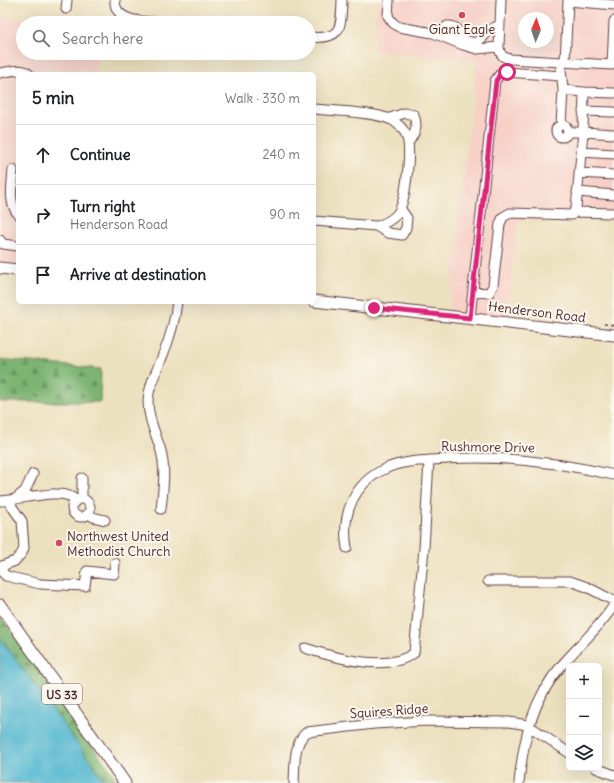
<!DOCTYPE html>
<meta charset="utf-8">
<style>
:root{--surface:#fff;--page:#f6f6f6;--text:#202124;--muted:#757577;--line:#e0e0e0}
body{margin:0;font-family:Delius,sans-serif;background:var(--page);color:var(--text)}
.controls{position:absolute;right:12px;bottom:12px;display:grid;overflow:hidden;border-radius:6px;box-shadow:0 4px 16px #0002}
.controls button{width:36px;height:36px;display:grid;place-items:center;padding:0;border:0;border-bottom:1px solid var(--line);background:var(--surface);color:var(--text);font:20px sans-serif}
.compass{position:absolute;left:518px;top:12px;width:36px;height:36px;border-radius:50%;background:var(--surface);box-shadow:0 4px 16px #0002;rotate:2deg}
.stop{position:absolute;width:12px;height:12px;margin:-9px;border:3px solid #db2777;border-radius:50%;background:#fff}
.stop.end{background:#db2777;border-color:#fff;box-shadow:0 1px 4px #0008}
.list{margin:0;padding:0;list-style:none}
h2{display:flex;justify-content:space-between;align-items:center;height:52px;margin:0;padding:0 16px;font-size:17px}
h2 small{font-size:13px;font-weight:400;color:var(--muted)}
.list li{display:grid;grid-template-columns:26px 1fr auto;gap:12px;align-items:center;box-sizing:border-box;height:60px;padding:0 16px;border-top:1px solid var(--line)}
.list b{display:block;font-size:15px;white-space:nowrap}
.list p{margin:0;font-size:13px;white-space:nowrap;color:var(--muted)}
.list em{font-size:13px;font-style:normal;color:var(--muted)}
.icon{flex:none;width:22px;height:22px;fill:none;stroke:currentColor;stroke-width:2;stroke-linecap:round;stroke-linejoin:round}
.map{position:relative;flex:none;width:614px;height:783px;overflow:hidden}
.search{position:absolute;background:var(--surface);box-shadow:0 4px 16px #0002;left:16px;top:16px;width:300px;height:44px;display:flex;align-items:center;gap:10px;box-sizing:border-box;padding:0 14px;border-radius:22px;color:var(--muted);font-size:15px}
.panel{position:absolute;background:var(--surface);box-shadow:0 4px 16px #0002;left:16px;top:72px;width:300px;height:232px;border-radius:6px}
.map>svg:first-child{display:block}
</style>
<div class="map">
<svg width="614" height="783" viewBox="0 0 614 783">
<defs>
<pattern id="forest-firs" width="22" height="20" patternUnits="userSpaceOnUse"><rect width="22" height="20" fill="#7cb472"/><path d="M5 1l3.5 6h-7zM16 11l3.5 6h-7z" fill="#68925e"/></pattern>
</defs>
<rect width="100%" height="100%" fill="#fbf7ec"/>
<filter id="ink" filterUnits="userSpaceOnUse"><feTurbulence type="fractalNoise" baseFrequency=".025" numOctaves="2"/><feDisplacementMap in="SourceGraphic" scale="8" xChannelSelector="R" yChannelSelector="G"/><feConvolveMatrix kernelMatrix="1 2 1 2 8 2 1 2 1" color-interpolation-filters="sRGB"/></filter>
<filter id="wash" filterUnits="userSpaceOnUse"><feTurbulence type="fractalNoise" baseFrequency=".012" numOctaves="4" result="noise"/><feDisplacementMap in="SourceGraphic" scale="16" xChannelSelector="R" yChannelSelector="G"/><feGaussianBlur stdDeviation="0.9" result="paint"/><feColorMatrix in="noise" values="0 0 0 0 0 0 0 0 0 0 0 0 0 0 0 0 0 1.4 0 .05"/><feComposite in="paint" operator="in"/></filter>
<g filter="url(#wash)">
<rect width="100%" height="100%" fill="#ece1bf"/>
<path fill="#f7d1c8" fill-rule="evenodd" d="M377,0H614V220H518L507,316L449,311L477,61L374,51ZM524,18H548V42H524Z
M0,16L79,23H23V53H98L96,74H18V269L0,267Z"/>
<path fill="url(#forest-firs)" stroke="#636a4e" d="M0,359L101,369L100,402H0Z
M0,616L119,783H106L0,638Z"/>
<path fill="#52b8d0" stroke="#4e6c7e" d="M0,638L106,783H0Z"/>
</g>
<g filter="url(#ink)">
<g fill="none" stroke-linecap="round" stroke-linejoin="round">
<g stroke="#623c41" stroke-width="11">
<path id="minor" d="M115,0C114,25 151,21 169,23
M389,0L388,16L393,23L399,27L433,33L463,45L477,49L499,47L501,0
M568,0V1L614,5
M66,9L67,0
M439,35L447,26C457,25 457,30 461,38C485,52 482,27 500,26
M309,37C342,40 341,28 342,0
M499,47C500,55 503,58 511,59L612,65L614,21
M565,62L568,1
M561,69L563,90L584,92L583,132L614,134
M0,73C9,72 22,67 29,74
M584,92L614,93
M314,109C332,111 382,112 395,122C402,127 407,134 408,142C410,156 406,204 397,214C391,221 384,224 376,226L314,221
M583,111L614,112
M390,118L405,113L414,115C418,127 416,132 408,143
M556 131a6 6 0 1 1 12 0a6 6 0 1 1-12 0Z
M561,125L563,90
M581,152L614,154
M13,170C12,184 8,204 18,214
M579,173L614,175
M577,192L614,195
M574,212L614,213
M376,226L388,233L402,235L406,228L407,218L400,208
M0,240L3,244L18,246
M473,292L489,293L493,286L500,224L503,217L510,213L572,215L576,208L583,132H568
M470,318L495,81L500,74L507,72L561,76
M82,478V499
M15,499L25,491L33,474
M72 508a9 9 0 1 1 18 0a9 9 0 1 1-18 0Z
M0,501C16,501 66,485 76,501
M8,501L22,521L24,548L22,553L15,561L2,566L3,573L6,576L40,584L85,586L87,571L114,574L115,563
M161,509C163,490 166,470 161,451C156,434 148,419 148,401C149,384 157,371 163,355C170,338 175,320 177,302
M88,513L93,517L105,520
M347,548C341,514 354,482 387,468C401,462 417,461 432,460C494,454 554,461 614,475
M488,581H570L587,587L614,601
M305,648C332,657 388,673 414,653L424,549L429,460
M596,768L614,775
M294,783C295,767 293,742 307,732L374,724L427,721L509,722L528,725L569,753
M519,783C523,740 533,698 562,665C579,645 600,627 614,605"/>
</g>
<g stroke="#623c41" stroke-width="13">
<path id="major" d="M0,268L18,270
M314,301L614,335
M0,605L125,783"/>
</g>
<path stroke="#623c41" stroke-width="1.5" stroke-dasharray="3 3" stroke-linecap="butt" d="M604,324L614,325"/>
<use href="#minor" stroke="#fff" stroke-width="9"/>
<use href="#major" stroke="#fff" stroke-width="11"/>
</g>
</g>
<g fill="none" stroke-linecap="round" stroke-linejoin="round" filter="url(#ink)">
<path stroke="#db2777" stroke-width="5" d="M374,308L470,318L496,81L500,74L507,72"/>
</g>
<g fill="#d1495b" stroke="#fbf7ec" stroke-width="1.5">
<circle cx="462" cy="15" r="4"/>
<circle cx="59" cy="543" r="4"/>
</g>
<g text-anchor="middle" dominant-baseline="central" stroke-width="4" stroke-linejoin="round" paint-order="stroke">
<rect fill="#fbf7ec" stroke="#7f6065" stroke-width="1" x="42" y="684" width="40" height="20" rx="3"/>
<g font-size="12" font-weight="bold" fill="#4a1f2b">
<text x="62" y="694">US 33</text>
</g>
<g font-size="13" fill="#4a1f2b" stroke="#fbf7ec">
<text x="462" y="29">Giant Eagle</text>
<text x="67" y="536" text-anchor="start">Northwest United<tspan x="67" dy="15">Methodist Church</tspan></text>
</g>
<g font-size="13" fill="#4a1f2b" stroke="#fbf7ec">
<text transform="translate(537 312) rotate(7)">Henderson Road</text>
<text transform="translate(488 447) rotate(1)">Rushmore Drive</text>
<text transform="translate(389 711) rotate(-4)">Squires Ridge</text>
</g>
</g>
</svg>
<div class="controls">
<button>+</button>
<button>−</button>
<button><svg class="icon" aria-label="layers" viewBox="0 0 24 24"><path d="M12 4l9 5-9 5-9-5zM3 14l9 5 9-5"/></svg></button>
</div>
<svg class="compass" viewBox="-18 -18 36 36"><path d="M0-13l5 13h-10z" fill="#e53935"/><path d="M0 13l5-13h-10z" fill="#757577"/></svg>
<div class="stop" style="left:507px;top:72px"></div>
<div class="stop end" style="left:374px;top:308px"></div>
<div class="search"><svg class="icon" aria-label="search" viewBox="0 0 24 24"><circle cx="10" cy="10" r="6"/><path d="M15 15l6 6"/></svg>Search here</div>
<section class="panel">
<h2>5 min<small>Walk · 330 m</small></h2>
<ul class="list">
<li><svg class="icon" aria-label="ahead" viewBox="0 0 24 24"><path d="M12 20V5M6 11l6-6 6 6"/></svg><div><b>Continue</b></div><em>240 m</em></li>
<li><svg class="icon" aria-label="right" viewBox="0 0 24 24"><path d="M7 20v-9h11M14 6l5 5-5 5"/></svg><div><b>Turn right</b><p>Henderson Road</p></div><em>90 m</em></li>
<li><svg class="icon" aria-label="arrive" viewBox="0 0 24 24"><path d="M6 21V4h12l-3 4 3 4H6"/></svg><div><b>Arrive at destination</b></div></li>
</ul>
</section>
</div>
